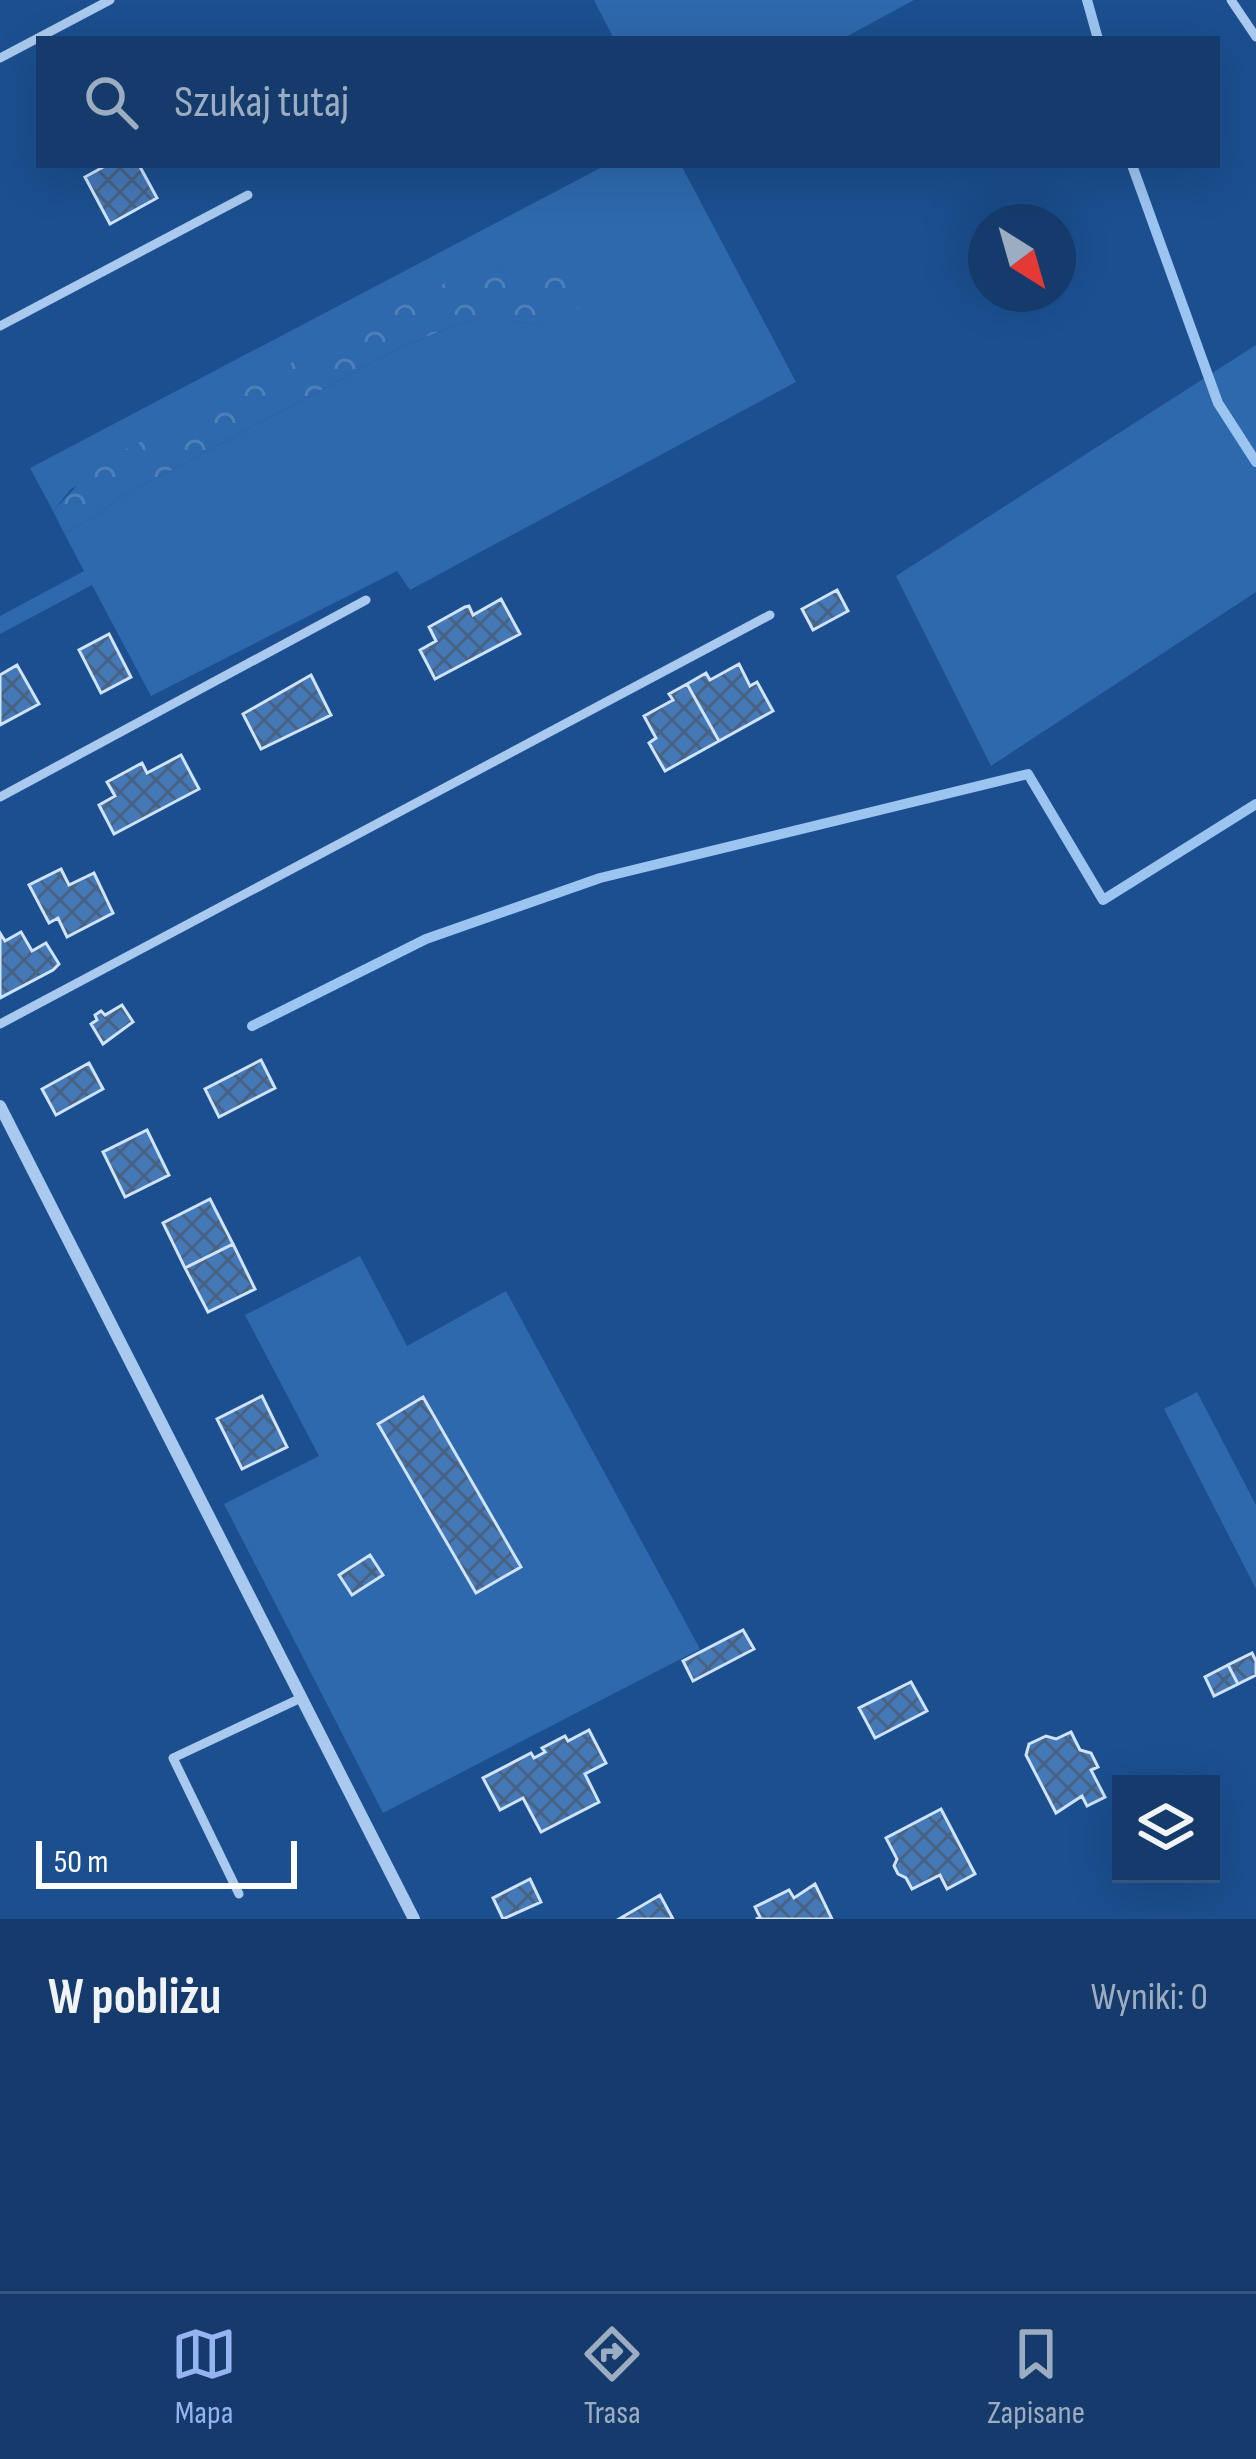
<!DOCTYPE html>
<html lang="pl">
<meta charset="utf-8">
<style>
:root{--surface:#143b6b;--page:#1d4271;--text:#f1f3f6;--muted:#9dadc1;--line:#33557e;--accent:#95b2f1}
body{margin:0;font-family:"Sofia Sans Condensed",sans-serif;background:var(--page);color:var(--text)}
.controls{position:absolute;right:36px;bottom:36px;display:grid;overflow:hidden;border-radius:0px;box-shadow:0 12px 48px #0002}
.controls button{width:108px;height:108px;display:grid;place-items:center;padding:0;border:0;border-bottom:3px solid var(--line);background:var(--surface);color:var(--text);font:60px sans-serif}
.compass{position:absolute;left:968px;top:204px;width:108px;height:108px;border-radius:50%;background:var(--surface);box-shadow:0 12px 48px #0002;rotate:143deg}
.scale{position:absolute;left:36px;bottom:30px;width:261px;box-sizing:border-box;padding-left:12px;border:6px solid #fff;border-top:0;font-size:33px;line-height:42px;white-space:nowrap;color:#fff;-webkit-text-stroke:9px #1b4f8f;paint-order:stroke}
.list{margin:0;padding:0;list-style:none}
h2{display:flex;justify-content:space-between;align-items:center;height:156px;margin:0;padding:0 48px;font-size:51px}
h2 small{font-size:39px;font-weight:400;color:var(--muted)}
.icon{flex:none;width:66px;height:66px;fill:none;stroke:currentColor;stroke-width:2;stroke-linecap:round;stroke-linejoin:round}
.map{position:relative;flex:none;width:1256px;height:1919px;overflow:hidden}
.search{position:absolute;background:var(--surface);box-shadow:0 12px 48px #0002;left:36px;right:36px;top:36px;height:132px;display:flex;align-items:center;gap:30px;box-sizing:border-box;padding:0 42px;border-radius:0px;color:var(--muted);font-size:45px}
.sheet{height:372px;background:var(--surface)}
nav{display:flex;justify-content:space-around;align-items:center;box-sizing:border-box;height:168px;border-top:3px solid var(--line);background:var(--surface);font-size:33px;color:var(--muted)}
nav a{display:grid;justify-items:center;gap:6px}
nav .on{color:var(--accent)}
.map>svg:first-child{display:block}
</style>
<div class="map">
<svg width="1256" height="1919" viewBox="0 0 1256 1919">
<defs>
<pattern id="forest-crowns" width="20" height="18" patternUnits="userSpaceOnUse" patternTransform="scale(3)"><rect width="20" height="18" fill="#2e69ad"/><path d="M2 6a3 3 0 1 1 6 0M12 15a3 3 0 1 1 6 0" fill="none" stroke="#4d80b9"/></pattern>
<pattern id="building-cross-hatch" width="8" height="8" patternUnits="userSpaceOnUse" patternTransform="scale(3)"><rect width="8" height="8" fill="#4478b7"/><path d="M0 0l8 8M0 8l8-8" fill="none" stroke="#486282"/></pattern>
</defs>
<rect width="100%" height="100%" fill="#1b4f8f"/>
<path fill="#2e69ad" d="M594,0H914L842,39H614Z
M606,165H681L796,382L410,590L397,571L151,696L92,585L0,634V616L84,571L64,533L92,519L119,498L394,351L433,334L469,321H514L540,325L547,266L498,267L71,489L53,511L30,468Z
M1256,345V592L991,766L896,576Z
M360,1256L407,1346L506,1291L700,1649L383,1813L224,1504L319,1456L245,1315Z
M1197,1392L1256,1505V1589L1164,1409Z"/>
<path fill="url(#forest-crowns)" d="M522,265C554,266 580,265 581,305L566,319L540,325L514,321H469L433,334L394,351L119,498L92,519L64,533L53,511L89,473L117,454L445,283L498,267Z"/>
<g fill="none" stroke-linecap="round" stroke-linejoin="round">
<path stroke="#9cc4f0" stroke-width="10" d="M1087,0L1098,39
M1132,165L1218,403L1256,462
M252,1026L426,939L600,878L1028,774L1103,900L1256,804"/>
</g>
<path fill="url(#building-cross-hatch)" stroke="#cfe3fa" stroke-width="3" d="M107,165H139L157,198L110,224L85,177Z
M837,590L848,611L813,630L802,609Z
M501,599L520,634L435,679L420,650L436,641L429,627L465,607L469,606L473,615Z
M109,634L131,677L101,693L79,650Z
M739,664L750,686L757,682L773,711L719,741L687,684L706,673L710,680Z
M17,665L39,704L0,725V675Z
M311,675L331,715L261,749L243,714Z
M687,684L719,741L665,771L649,743L656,738L644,716L673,700L669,694Z
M181,755L199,789L114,834L99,805L115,796L107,782L142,763L147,773Z
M61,869L69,885L94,873L113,913L67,937L58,918L49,923L29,885Z
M21,932L32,951L46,943L59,964L53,970L0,998V933L5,941Z
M122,1005L133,1022L103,1044L91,1024L97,1020L95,1015L101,1011L105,1015Z
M261,1060L275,1088L219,1117L205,1089Z
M89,1063L103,1089L56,1115L42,1089Z
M147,1130L169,1175L125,1197L103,1152Z
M210,1199L233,1244L185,1268L163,1223Z
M233,1244L255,1289L208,1312L185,1268Z
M262,1396L287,1447L242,1469L217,1419Z
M423,1397L521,1567L476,1593L378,1424Z
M370,1555L383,1575L352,1595L339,1575Z
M743,1630L754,1649L693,1681L683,1661Z
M1252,1653L1256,1661V1675L1238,1684L1228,1665Z
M1228,1665L1238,1684L1214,1696L1205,1677Z
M911,1682L927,1711L875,1738L859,1708Z
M589,1730L606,1763L585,1774L599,1802L541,1832L523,1798L500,1810L483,1778L531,1753L534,1758L545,1752L542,1748L565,1736L568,1741Z
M1071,1732L1080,1750L1091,1753L1098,1767L1091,1770L1105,1797L1087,1806L1082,1796L1056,1813L1026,1755L1029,1744L1046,1736L1056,1739Z
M941,1809L975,1874L947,1889L940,1875L912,1889L906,1878L898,1874L894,1866L897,1859L886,1838Z
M530,1879L541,1902L503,1919L493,1898Z
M815,1884L832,1919H756L760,1917L755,1907L789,1890L794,1898Z
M660,1895L673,1919H619L643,1905Z"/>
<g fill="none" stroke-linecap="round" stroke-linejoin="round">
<path stroke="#a9c9ee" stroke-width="9" d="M1231,0L1256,37
M0,58L110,0
M0,326L248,195
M0,797L366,600
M0,1024L770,615
M239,1894L173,1758L301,1698"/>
<path stroke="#a9c9ee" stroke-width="12" d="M0,1106L414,1919"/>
</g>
</svg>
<div class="controls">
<button><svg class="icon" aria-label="layers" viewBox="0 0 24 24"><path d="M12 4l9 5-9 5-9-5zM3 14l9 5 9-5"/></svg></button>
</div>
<svg class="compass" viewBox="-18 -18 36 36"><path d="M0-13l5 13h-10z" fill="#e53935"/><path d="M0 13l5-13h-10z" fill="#9dadc1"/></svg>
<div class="scale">50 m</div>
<div class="search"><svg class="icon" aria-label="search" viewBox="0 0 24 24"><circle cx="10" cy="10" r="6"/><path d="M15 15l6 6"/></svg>Szukaj tutaj</div>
</div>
<section class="sheet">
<h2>W pobliżu<small>Wyniki: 0</small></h2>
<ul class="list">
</ul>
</section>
<nav>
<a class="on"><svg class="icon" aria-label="map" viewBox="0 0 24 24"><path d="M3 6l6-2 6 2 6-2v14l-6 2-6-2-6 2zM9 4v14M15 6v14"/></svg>Mapa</a>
<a><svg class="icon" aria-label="directions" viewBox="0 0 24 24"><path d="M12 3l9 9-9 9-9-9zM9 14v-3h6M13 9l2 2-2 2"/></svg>Trasa</a>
<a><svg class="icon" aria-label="saved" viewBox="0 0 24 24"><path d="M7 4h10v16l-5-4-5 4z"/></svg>Zapisane</a>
</nav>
